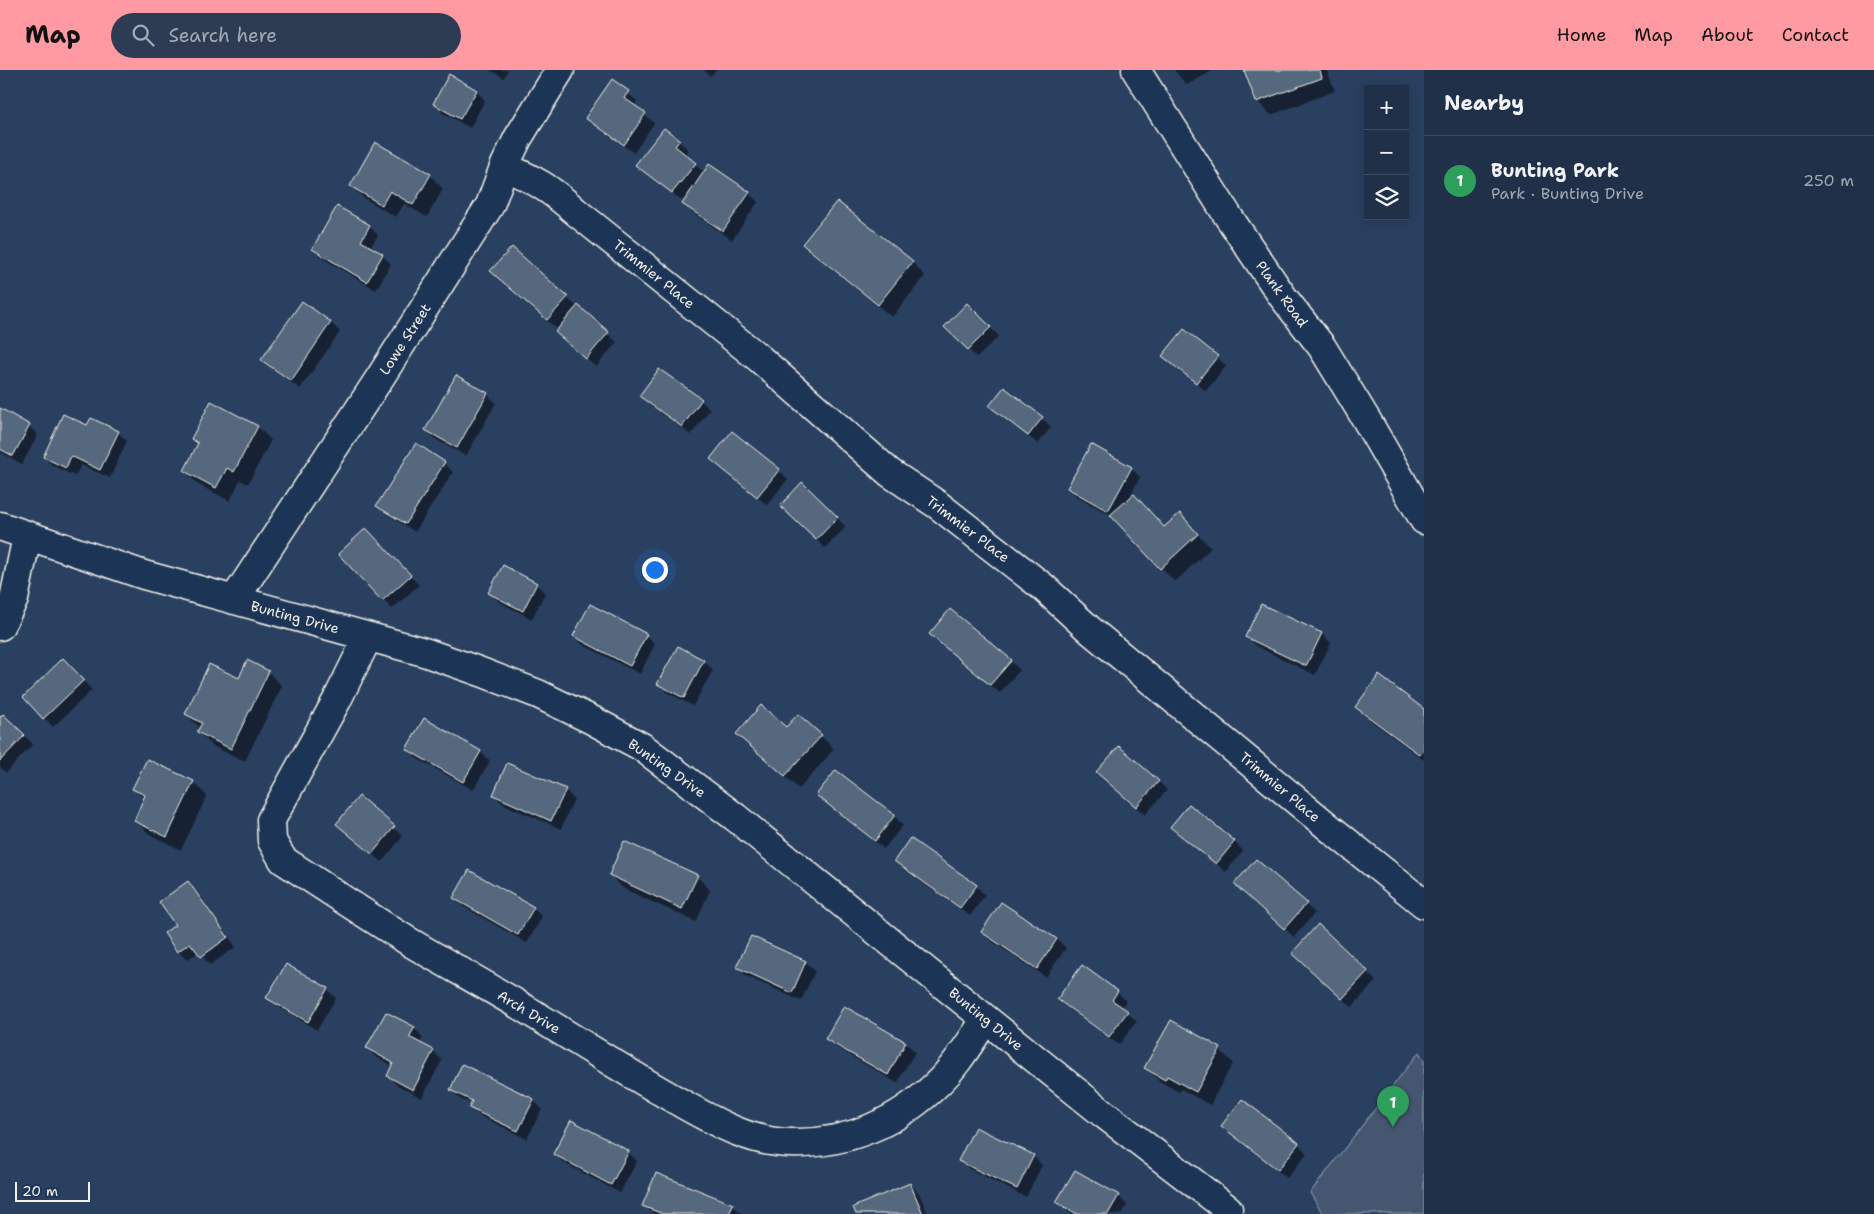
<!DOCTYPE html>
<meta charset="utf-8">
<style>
:root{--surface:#203048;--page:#2d3c52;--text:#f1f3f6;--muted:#a2a9b4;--line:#3d4b60;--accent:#ff9aa2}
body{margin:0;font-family:"Shantell Sans",sans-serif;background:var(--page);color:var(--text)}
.controls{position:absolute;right:15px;top:15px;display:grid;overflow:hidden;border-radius:0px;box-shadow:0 2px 12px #0003}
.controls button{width:45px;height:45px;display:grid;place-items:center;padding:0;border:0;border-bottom:1px solid var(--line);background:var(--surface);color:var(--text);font:25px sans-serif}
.scale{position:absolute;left:15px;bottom:12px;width:75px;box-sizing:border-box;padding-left:5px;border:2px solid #f4f1e8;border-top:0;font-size:14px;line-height:18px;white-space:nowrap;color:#f4f1e8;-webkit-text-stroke:4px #1d3557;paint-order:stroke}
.you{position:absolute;left:654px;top:499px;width:18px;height:18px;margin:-12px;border:4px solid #fff;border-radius:50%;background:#1a73e8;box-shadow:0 0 0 8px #1a73e833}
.badge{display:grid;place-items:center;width:32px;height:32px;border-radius:50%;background:var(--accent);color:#fff;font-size:16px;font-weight:700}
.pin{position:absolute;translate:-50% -41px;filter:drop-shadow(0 1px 2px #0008)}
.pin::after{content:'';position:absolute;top:26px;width:18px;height:15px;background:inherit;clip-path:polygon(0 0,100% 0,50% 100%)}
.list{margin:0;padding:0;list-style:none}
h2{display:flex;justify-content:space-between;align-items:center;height:65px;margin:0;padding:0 20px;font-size:21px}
h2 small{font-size:16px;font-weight:400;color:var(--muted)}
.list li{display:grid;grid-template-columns:32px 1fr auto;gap:15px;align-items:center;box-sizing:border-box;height:90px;padding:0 20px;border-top:1px solid var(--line)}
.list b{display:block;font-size:19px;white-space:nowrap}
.list p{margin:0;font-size:16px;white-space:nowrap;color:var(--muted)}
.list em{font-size:16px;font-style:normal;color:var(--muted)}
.icon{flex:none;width:28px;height:28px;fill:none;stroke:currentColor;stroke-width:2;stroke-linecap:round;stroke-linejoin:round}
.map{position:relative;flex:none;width:1424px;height:1144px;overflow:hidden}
header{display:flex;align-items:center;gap:30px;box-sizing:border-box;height:70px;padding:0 25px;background:var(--accent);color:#111}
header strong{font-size:24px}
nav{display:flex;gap:28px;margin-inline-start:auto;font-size:18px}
.search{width:350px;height:45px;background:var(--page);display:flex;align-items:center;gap:12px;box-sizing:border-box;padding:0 18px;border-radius:28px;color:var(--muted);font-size:19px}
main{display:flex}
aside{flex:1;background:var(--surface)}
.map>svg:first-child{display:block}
</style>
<header>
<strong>Map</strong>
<div class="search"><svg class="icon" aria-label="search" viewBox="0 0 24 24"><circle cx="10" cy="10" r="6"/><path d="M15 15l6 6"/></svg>Search here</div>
<nav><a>Home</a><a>Map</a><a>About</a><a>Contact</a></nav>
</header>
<main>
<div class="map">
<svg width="1424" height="1144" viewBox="0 0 1424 1144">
<rect width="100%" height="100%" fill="#2a4060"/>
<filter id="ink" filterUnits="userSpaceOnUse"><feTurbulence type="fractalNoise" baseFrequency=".02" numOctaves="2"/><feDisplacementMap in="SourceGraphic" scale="10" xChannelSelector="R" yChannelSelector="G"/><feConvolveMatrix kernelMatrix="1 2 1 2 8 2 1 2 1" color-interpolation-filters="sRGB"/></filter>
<g filter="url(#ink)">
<path fill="#445771" stroke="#9ca4ac" d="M1419,982L1424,990V1144H1323L1310,1123Z"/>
<path fill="#0007" d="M490,0H508L504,8Z
M704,0H717L710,6Z
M1174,0H1214L1187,15Z
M1248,0H1327L1335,21L1271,45L1257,31Z
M612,11L637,31L634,36L654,53L634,83L596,57L587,48Z
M476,21L485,30L470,58L443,43L434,34Z
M679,71L688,80L684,85L705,103L749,123L758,132L732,170L693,143L684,134L692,122L690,121L682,131L637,94Z
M430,105L443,119L427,147L404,134L396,147L365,129L351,116Z
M369,156L378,165L370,178L382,185L391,194L376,220L322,188L313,179Z
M804,174L912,192L925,206L892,247L817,187Z
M501,210L567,228L617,272L596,297L565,271L558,260Z
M302,233L331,253L340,262L300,319L272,299L263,290Z
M967,235L999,266L977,288L946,257Z
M1164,286L1217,287L1226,296L1206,321Z
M487,324L496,333L466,386L435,369L426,360Z
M641,326L701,330L710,339L691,365L650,335Z
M211,333L258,357L271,370L248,414L240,410L230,431L199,415L185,401L199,375L193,369Z
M991,335L1042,348L1051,357L1038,374Z
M0,339L29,356L38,365L22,394L0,382Z
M88,357L118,362L127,371L110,408L81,395L75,406L53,396L44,387Z
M711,389L779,400L788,409L767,435Z
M444,393L453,402L415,462L387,444L378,435Z
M1131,398L1140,407L1128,430L1165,458L1193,459L1211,478L1175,512L1113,446L1077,427L1068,418Z
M802,414L846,457L825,478L782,436Z
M375,468L419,515L392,539L339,484Z
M536,514L545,523L532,549L499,532L490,523Z
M1262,535L1322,564L1331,573L1315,605L1256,576L1247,567Z
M646,565L655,574L640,604L583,575L574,566Z
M940,573L1011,591L1020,600L1000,623Z
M678,577L704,591L713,600L693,636L668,623L659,614Z
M63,590L92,620L53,657L24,627Z
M268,602L282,616L245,691L212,676L198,662L200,658L186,644L239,609Z
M1357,636L1424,640V690L1370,650Z
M3,645L33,674L6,703L0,697V649Z
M424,649L481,682L490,691L473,720L416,688L407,679Z
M821,666L834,679L799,719L752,677Z
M837,702L894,746L903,755L884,779L818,725Z
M1107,711H1158L1167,720L1145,745Z
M193,712L207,726L181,780L149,764L135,750L145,730L134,719Z
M565,720L574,729L561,759L503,734L494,725Z
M359,728L403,766L382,792L337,754Z
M1172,757L1234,772L1243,781L1226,802Z
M896,791L976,816L985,825L970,846L904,800Z
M1256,791L1315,843L1294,867L1244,823Z
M610,805L697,806L710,820L696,852L624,819Z
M188,813L197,822L236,877L210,895L199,882L187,890L178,881L177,855Z
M455,828L533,838L542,847L527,873L464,837Z
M1318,856L1376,911L1352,937L1302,892Z
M982,862L1057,869L1066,878L1046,907L991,871Z
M751,867L806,892L815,901L801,931L746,906L738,897Z
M1082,897L1117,922L1126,931L1121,938L1137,951L1119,975L1068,938L1059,929Z
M327,919L336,928L317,960L277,936L268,927Z
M845,938L906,973L915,982L897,1013L836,977L827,968Z
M414,958L423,967L419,974L433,981L442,990L422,1028L397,1015L388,1006L393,996L376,987L367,978Z
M1220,980L1233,993L1210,1035L1181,1019L1179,1022L1159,1011L1145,997Z
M451,1020L533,1030L542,1039L527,1069L480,1046L471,1037L472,1034L460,1029Z
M1223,1056L1298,1074L1307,1083L1287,1108L1232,1065Z
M628,1082L637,1091L620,1123L564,1093L555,1084Z
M1033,1086L1042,1095L1026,1127L969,1099L960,1090Z
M1075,1101L1118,1126L1127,1135L1122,1144H1072L1067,1141L1058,1132Z
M910,1114L919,1123L928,1144H858Z
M644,1135H733L742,1144H653Z"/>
<path fill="#56677d" stroke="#f4f1e8" d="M1244,0H1320L1322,8L1256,32Z
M449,4L477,20L460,49L433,34Z
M612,9L629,21L624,28L646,43L624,75L585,48Z
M664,58L680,70L675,76L696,93L672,123L635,95Z
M375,72L431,104L413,135L390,121L382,135L350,116Z
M709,94L750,122L723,161L682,134Z
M837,131L913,191L878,235L802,174Z
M337,136L370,155L361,171L383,184L367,212L312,179Z
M512,177L568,227L547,250L490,201Z
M302,231L331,252L291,311L261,290Z
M967,233L991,257L968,280L944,257Z
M578,235L609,262L586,289L555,262Z
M1184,259L1218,286L1196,313L1162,286Z
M659,299L702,329L682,357L639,326Z
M456,305L488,323L457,378L425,360Z
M1004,317L1043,347L1028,366L989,336Z
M211,331L258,356L234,402L227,398L216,418L184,401L198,373L191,369Z
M0,338L30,355L13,386L0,379Z
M63,344L87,355L91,348L119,361L100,400L71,386L66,398L43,387Z
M732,361L780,399L757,427L710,389Z
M416,373L445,392L406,454L376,436Z
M1091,374L1132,397L1108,441L1067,418Z
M802,412L838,447L816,470L780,436Z
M1134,424L1164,457L1180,443L1198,464L1160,499L1110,445Z
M366,458L411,505L382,531L338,484Z
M503,495L537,513L523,541L488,523Z
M590,534L647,564L630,596L573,566Z
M1261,534L1322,563L1306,596L1245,567Z
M950,539L1012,590L990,615L929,564Z
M678,576L704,590L684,628L657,614Z
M63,588L84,610L43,649L23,627Z
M247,590L269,601L231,679L197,662L202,653L185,644L209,594L239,608Z
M1379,605L1424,639V681L1420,685L1355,637Z
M761,635L786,657L798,644L822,665L785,706L736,664Z
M3,644L25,665L0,691V647Z
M424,648L481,681L463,712L406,679Z
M1119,676L1159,711L1136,737L1096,702Z
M147,689L194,711L167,767L134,751L145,725L132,719Z
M507,693L566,719L551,751L493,725Z
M836,700L895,745L875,771L816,725Z
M359,726L395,756L372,784L336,754Z
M1189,734L1235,771L1216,794L1170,757Z
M910,768L977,815L960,838L894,791Z
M624,771L698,805L682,839L609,805Z
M1256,789L1307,833L1284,859L1234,814Z
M469,800L534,837L518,865L453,828Z
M188,811L228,867L201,887L190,873L177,882L164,863L175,855L159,832Z
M1001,832L1057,869L1037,899L981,862Z
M1318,854L1368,901L1342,929L1292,883Z
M751,866L806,891L792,923L736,897Z
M286,894L328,918L308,952L266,928Z
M1082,895L1118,921L1112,930L1128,941L1109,967L1057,929Z
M844,936L906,972L888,1005L825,969Z
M386,942L415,957L409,967L434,980L413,1020L387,1006L393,993L366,978Z
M1171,950L1221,978L1196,1022L1167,1006L1165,1010L1144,998Z
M462,994L534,1029L518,1061L469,1038L472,1031L450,1020Z
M1242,1029L1299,1073L1278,1100L1221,1056Z
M571,1050L629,1081L611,1115L553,1084Z
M975,1057L1034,1085L1017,1119L958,1091Z
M1075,1100L1119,1125L1108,1144H1077L1056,1132Z
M656,1103L733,1134L729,1144H663L642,1136Z
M910,1113L923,1144H856L853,1137Z"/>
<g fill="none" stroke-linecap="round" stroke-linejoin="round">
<g stroke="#f4f1e8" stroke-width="31">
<path id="minor" d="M1136,0L1228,146L1283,227L1322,277L1366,349L1424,450
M504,97C533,108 552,120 575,141L760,289L890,403L938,435L1043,517L1091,561L1332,760L1424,834
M0,456L144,505L424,582L481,602L538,624L592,650L642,677L735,747L1105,1045L1228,1139
M234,530L381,306L490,135L504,97L518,68L560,0
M0,556L14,529L27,466
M368,567L337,630L271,750L272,771L283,790C326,818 369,847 413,874C452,897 493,919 532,943C579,972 626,1002 674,1029C710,1049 747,1072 789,1073C847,1075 899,1052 939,1012C957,995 972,969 986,949"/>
</g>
<use href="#minor" stroke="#1d3557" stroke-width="28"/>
</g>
</g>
<g text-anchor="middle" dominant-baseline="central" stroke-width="5" stroke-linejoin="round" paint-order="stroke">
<g font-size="14" fill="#f4f1e8" stroke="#1d3557">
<text transform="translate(654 204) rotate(39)">Trimmier Place</text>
<text transform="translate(1282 224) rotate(54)">Plank Road</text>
<text transform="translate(405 269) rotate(-57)">Lowe Street</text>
<text transform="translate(968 459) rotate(37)">Trimmier Place</text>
<text transform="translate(295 547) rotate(15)">Bunting Drive</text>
<text transform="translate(667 698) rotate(35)">Bunting Drive</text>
<text transform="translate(1280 717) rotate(40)">Trimmier Place</text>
<text transform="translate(529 942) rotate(31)">Arch Drive</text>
<text transform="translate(986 949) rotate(39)">Bunting Drive</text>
</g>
</g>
</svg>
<div class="controls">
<button>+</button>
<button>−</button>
<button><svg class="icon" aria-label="layers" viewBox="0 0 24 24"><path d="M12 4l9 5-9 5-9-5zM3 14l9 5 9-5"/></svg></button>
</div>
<div class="scale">20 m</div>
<div class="you"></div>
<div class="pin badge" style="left:1393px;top:1057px;background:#2e9e5b">1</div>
</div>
<aside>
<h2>Nearby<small></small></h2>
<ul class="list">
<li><span class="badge" style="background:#2e9e5b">1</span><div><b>Bunting Park</b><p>Park · Bunting Drive</p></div><em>250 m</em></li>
</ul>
</aside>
</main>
